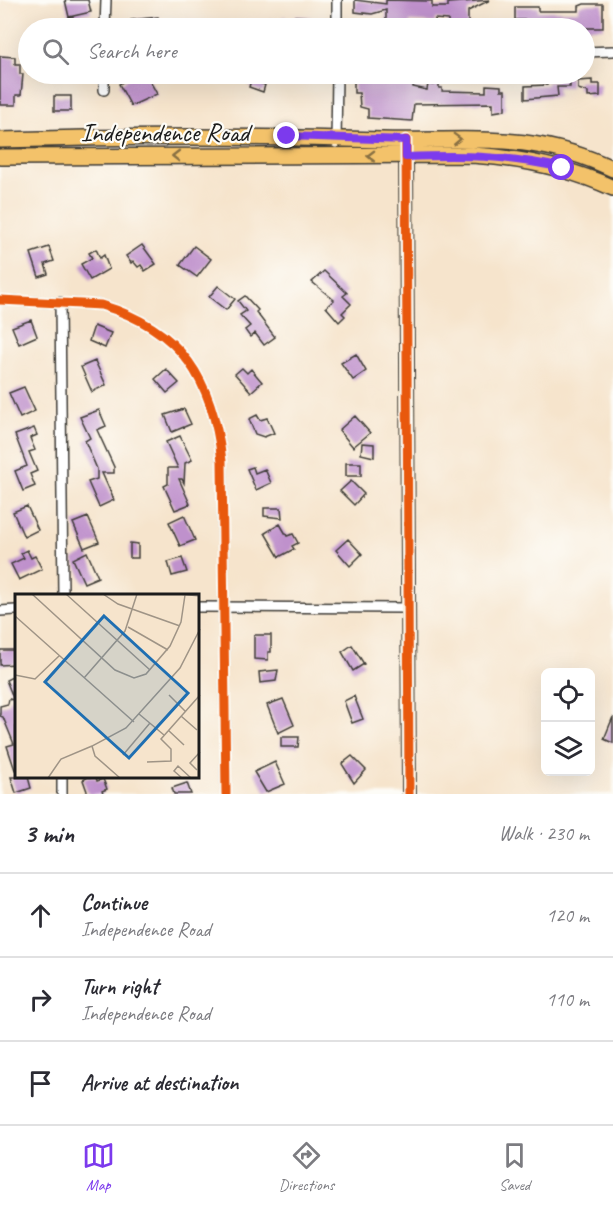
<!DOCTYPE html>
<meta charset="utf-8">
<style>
:root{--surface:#fff;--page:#f2f2f3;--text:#2b2b33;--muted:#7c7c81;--line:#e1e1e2;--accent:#7c3aed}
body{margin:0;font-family:Caveat,sans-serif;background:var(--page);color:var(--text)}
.controls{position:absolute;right:18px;bottom:18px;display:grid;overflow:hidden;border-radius:9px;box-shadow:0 6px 24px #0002}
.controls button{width:54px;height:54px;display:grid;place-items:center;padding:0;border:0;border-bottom:2px solid var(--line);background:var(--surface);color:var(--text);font:30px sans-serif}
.stop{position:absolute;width:18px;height:18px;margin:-14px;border:4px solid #7c3aed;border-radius:50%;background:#fff}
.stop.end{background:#7c3aed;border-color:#fff;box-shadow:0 2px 6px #0008}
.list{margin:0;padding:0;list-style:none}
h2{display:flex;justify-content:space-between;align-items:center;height:78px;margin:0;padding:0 24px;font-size:26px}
h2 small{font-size:20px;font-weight:400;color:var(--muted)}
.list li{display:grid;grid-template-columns:39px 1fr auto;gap:18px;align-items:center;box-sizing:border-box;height:84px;padding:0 24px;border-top:2px solid var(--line)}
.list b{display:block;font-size:22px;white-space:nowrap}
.list p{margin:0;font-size:20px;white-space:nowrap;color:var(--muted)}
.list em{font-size:20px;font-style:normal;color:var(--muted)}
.icon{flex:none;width:33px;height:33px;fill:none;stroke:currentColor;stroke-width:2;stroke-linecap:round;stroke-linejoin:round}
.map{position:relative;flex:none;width:613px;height:794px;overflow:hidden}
.search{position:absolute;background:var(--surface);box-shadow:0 6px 24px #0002;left:18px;right:18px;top:18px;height:66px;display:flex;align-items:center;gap:15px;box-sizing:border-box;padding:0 21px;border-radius:33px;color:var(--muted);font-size:22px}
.sheet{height:330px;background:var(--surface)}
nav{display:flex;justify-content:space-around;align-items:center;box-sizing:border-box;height:84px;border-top:2px solid var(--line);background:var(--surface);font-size:16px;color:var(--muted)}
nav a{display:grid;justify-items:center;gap:3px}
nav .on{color:var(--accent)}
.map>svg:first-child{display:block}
</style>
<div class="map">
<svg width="613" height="794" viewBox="0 0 613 794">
<rect width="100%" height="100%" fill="#fdfcf7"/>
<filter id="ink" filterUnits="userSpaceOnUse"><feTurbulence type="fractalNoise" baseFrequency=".0167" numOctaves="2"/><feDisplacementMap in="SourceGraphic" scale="12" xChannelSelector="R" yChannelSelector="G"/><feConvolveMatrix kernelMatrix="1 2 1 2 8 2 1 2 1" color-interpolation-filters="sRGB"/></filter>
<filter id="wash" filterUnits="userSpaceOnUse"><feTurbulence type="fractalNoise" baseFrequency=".008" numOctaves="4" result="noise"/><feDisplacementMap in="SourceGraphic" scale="24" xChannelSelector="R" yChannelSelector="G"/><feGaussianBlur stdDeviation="1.35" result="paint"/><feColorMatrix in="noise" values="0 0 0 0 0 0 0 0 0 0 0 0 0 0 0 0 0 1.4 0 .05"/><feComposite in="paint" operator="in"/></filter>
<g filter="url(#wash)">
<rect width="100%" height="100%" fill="#f6e4cc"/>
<g id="blocks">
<path fill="#bf91cc" d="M65,0H88L91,12L69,17Z
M355,0L386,4V0L432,1V7H448V3L490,0L468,11V28H448V20L435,19V23L410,22V26H386V10L372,14L355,12Z
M584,4H603V28H578V23L564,24V28H545V20H515V7H538V11H579V6Z
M284,16L297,28H260L271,18L276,24Z
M295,16L311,17L310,25L294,24Z
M158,17L159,28H131V20Z
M0,56L15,57V64H20V74H23L21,95H16V105H0Z
M136,74H146L157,94L131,106L119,84Z
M354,74H414L413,87L427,90L428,84L433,85L436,74H439V88H442V91L486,92V85L501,86V90H505V110L493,112V103L414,104L412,121L368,118V109L360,107L359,93H354Z
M554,77H570V87H557L558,96L525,99V86L547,85V82H555Z
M251,80L265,85L263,92L249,87Z
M592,80V84H600V96L588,97V92L578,89V81Z
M54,96H71V111H54Z
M142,245L156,264L145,271L141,265L138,267L133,261L131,263L126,256Z
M194,246L211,259L197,277L180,265Z
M49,247L54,261L45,264L48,274L39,277L31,253Z
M96,249L100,258L104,255L109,269L90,280L81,264L92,258L89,253Z
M324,271L347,293L343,296L351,304L342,313L345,316L339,322L326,307L334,300L312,282Z
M218,286L235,299L226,310L209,297Z
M245,296L258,310L256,312L275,337L264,345L255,333L250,337L245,330L250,326L240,315L246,311L238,301Z
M31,320L37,336L19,344L12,327Z
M94,326L111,333L105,348L89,341Z
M356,354L366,371L353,380L341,363Z
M95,361L106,385L92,392L81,367Z
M242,368L247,373L251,369L262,382L251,392L235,374Z
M166,369L179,383L167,393L155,379Z
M24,387L35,411L20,418L9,393Z
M184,409L191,424L172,432L165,415Z
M99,410L106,426L97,430L114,467V473H102L114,500L99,507L88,482L97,479V469L85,441L90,438L80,417Z
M257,415L260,420L267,418L274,433L264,437L255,434L249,419Z
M355,416L370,433L353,447L339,430Z
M34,428L37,435L30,438L35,450L29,452L37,471L30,474L35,486L23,491L15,471L27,466L15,435Z
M180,436L192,460L185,463L184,483L182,479H179L190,504L175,510L164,486L168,484V468H178L166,442Z
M362,443L374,444V457L361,454Z
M346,463H361V476H346Z
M253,467L255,473L265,469L271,483L256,490L247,469Z
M351,481L364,494L354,505L340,491Z
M27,506L38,530L24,537L13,512Z
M264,508H281L282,518L264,516Z
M184,515L195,540L180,546L169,522Z
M88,517L99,542L84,548L73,523Z
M280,524L287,536L293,534L298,543L292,546L294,549L279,557L265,533Z
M348,539L362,554L350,566L336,550Z
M130,543L138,544V558H130Z
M27,550L31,558L35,556L42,569L19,580L11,564L24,558L21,553Z
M87,552L98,577L84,583L73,559Z
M182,558L187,572L172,576L168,562Z
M254,635H271V652H268V660L254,659Z
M352,645L364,664L353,671L342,652Z
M0,650H16V664L0,665Z
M278,670L276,681L260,683L259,672Z
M16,675V770H15L7,746L14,744L3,717L0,716V706L8,704L9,699L14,700L6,680Z
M354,696L363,719L352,723L344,701Z
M283,699L294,725L278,733L267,705Z
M613,717V743L604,739Z
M281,737H299L298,747H281Z
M352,756L366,770L354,783L342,764Z
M275,762L285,784L266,792L254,772Z
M11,777H28L31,788L16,793Z
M88,777H96L97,781L103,779L107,789L102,791L103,794H88L83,780Z
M187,783L191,794H174L172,788Z"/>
</g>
</g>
<g filter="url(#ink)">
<use href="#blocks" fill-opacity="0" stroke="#3d3a36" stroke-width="1.5"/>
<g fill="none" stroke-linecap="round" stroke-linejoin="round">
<g stroke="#3d3a36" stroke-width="12">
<path id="street" d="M337,0V28
M105,28L106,0
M584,52L613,51
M104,90V74
M336,143L337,74
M0,300L101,305C182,329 213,380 222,461L226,794
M60,302L63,596
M198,607L407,608
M0,611L16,610
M62,794V778"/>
</g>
<g stroke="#3d3a36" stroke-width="16">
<path id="secondary" d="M406,145L409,794"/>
</g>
<g stroke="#3d3a36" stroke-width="18">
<path id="primary" d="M0,140C127,136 255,136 382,140C467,142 532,130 613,169
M0,157L472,155C522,158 567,167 613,188"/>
</g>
<use href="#street" stroke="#fff" stroke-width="9"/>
<use href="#secondary" stroke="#fae7c3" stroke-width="14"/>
<use href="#primary" stroke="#f3c26a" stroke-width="15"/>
<g stroke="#fdfcf7" stroke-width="13">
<path id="cycleway" d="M406,140L409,794
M0,300L101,305C182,329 213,380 222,461L226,794"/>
</g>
<use href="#cycleway" stroke="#e8590c" stroke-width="9"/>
</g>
<defs><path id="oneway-chevron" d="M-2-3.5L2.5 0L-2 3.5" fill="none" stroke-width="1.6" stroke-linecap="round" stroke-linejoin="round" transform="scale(1.5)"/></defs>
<g stroke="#886f43">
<use href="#oneway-chevron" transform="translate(457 139) rotate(-2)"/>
<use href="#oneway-chevron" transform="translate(176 156) rotate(180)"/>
<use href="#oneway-chevron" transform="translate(371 156) rotate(-179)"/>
</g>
</g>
<g fill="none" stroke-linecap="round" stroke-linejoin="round" filter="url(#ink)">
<path stroke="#7c3aed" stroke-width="8" d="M287,136L406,140V157C462,155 506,155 562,168"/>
</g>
<g text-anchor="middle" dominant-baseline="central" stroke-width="4.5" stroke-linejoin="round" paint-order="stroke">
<g font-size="26" fill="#1c1c1c" stroke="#fdfcf7">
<text x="165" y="132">Independence Road</text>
</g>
</g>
<g transform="translate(15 594)">
<rect width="184" height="184" fill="#f6e4cc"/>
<path fill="none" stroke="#9f9486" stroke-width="1.5" d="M17,0L100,76L119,84L131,80L155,52L166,28L170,1M51,0L135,76M88,0L103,10L165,32M164,0L185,2M0,22L119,128M113,33L153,56M0,81L20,85L44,62M69,84L110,37L122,0M154,101L170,117M124,120L149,141M166,122L182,136M153,136L169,151M108,161L135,129M132,168L156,167V155L146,145L185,101M182,176L175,169L185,158M33,184L46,165L77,152M105,184L80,162L77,152L111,134L165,74L185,35M167,184L159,177L163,172L176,184"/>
<path fill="#1f6fb2" fill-opacity="0.15" stroke="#1f6fb2" stroke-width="3" d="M89,22L173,99L114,164L30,88Z"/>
<rect width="184" height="184" fill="none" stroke="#1c1c1c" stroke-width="3"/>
</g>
</svg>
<div class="controls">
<button><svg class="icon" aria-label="locate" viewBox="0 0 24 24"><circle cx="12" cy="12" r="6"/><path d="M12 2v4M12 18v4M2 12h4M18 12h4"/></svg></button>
<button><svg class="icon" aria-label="layers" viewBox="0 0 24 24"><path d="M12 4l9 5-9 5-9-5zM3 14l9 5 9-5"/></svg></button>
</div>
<div class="stop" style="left:562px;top:168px"></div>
<div class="stop end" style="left:287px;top:136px"></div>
<div class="search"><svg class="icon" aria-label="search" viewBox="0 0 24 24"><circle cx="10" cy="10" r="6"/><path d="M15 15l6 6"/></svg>Search here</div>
</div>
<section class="sheet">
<h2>3 min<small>Walk · 230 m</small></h2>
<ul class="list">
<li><svg class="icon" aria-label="ahead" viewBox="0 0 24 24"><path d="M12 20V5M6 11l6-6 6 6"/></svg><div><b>Continue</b><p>Independence Road</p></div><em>120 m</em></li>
<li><svg class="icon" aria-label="right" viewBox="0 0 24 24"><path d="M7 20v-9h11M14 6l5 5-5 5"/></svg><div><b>Turn right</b><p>Independence Road</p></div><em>110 m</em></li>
<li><svg class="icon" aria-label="arrive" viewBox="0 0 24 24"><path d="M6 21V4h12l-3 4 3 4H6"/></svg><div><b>Arrive at destination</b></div></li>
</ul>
</section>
<nav>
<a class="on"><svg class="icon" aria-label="map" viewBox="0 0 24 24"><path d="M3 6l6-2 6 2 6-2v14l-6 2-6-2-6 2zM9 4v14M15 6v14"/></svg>Map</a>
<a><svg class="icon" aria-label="directions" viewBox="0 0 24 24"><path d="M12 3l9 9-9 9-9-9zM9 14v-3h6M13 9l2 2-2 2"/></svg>Directions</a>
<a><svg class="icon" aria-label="saved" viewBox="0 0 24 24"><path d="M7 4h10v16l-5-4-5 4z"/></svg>Saved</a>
</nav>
